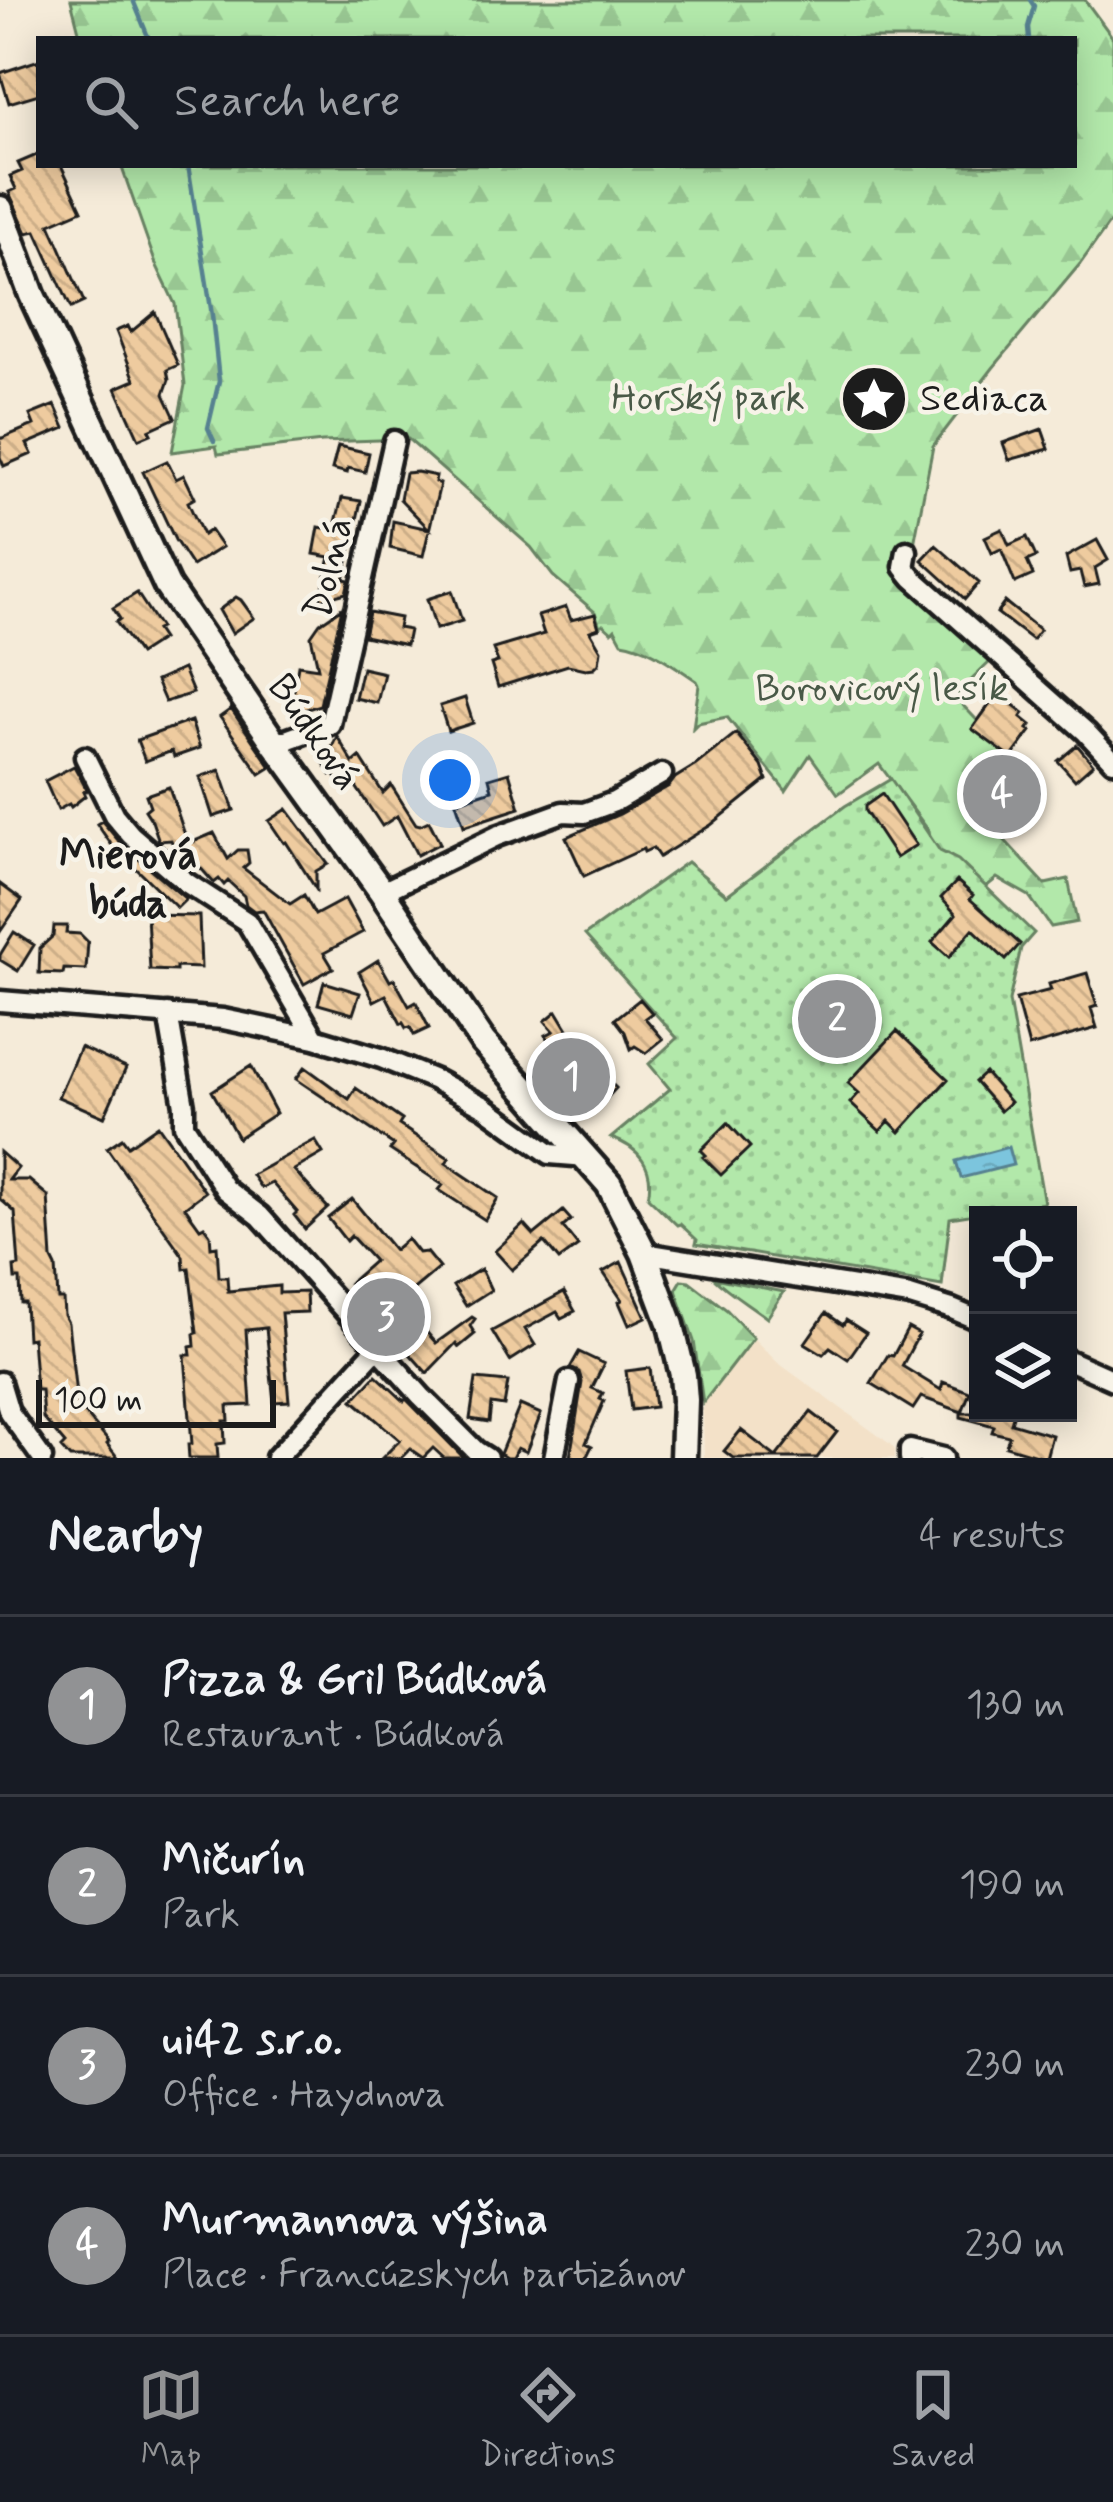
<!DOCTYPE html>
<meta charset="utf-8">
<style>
:root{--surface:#171b24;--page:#242831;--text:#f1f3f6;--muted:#9ea1a6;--line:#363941;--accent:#919294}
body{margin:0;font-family:Mynerve,sans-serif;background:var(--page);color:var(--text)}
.controls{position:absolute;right:36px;bottom:36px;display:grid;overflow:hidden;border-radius:0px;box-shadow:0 6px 30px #0003}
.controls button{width:108px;height:108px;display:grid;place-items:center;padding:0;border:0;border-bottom:3px solid var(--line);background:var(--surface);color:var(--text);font:60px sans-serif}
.scale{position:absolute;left:36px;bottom:30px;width:240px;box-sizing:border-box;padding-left:12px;border:6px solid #1c1c1c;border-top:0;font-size:33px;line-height:42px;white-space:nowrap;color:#1c1c1c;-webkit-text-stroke:9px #f7f3e8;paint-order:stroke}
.you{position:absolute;left:450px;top:780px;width:42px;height:42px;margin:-30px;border:9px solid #fff;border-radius:50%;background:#1a73e8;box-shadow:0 0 0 18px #1a73e833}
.badge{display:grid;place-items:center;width:78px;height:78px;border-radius:50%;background:var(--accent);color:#fff;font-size:39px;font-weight:700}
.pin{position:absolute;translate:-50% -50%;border:6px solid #fff;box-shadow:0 3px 12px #0006}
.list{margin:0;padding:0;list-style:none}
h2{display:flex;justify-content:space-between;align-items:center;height:156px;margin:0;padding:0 48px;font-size:51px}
h2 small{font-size:39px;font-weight:400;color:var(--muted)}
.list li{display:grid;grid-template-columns:78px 1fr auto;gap:36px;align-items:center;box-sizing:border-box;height:180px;padding:0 48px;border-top:3px solid var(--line)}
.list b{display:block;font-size:45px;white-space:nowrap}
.list p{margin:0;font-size:39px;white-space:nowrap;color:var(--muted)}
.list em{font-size:39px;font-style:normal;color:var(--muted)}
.icon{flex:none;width:66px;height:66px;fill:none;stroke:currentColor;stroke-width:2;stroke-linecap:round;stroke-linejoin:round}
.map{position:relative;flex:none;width:1113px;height:1458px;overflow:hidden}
.search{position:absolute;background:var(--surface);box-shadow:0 6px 30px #0003;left:36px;right:36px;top:36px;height:132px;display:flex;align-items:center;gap:30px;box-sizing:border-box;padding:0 42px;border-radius:0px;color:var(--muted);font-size:45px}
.sheet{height:876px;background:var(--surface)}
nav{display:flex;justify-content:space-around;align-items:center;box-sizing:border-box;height:168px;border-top:3px solid var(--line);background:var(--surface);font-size:33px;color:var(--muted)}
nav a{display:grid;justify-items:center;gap:6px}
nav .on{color:var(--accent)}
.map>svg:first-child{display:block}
</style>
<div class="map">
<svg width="1113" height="1458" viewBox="0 0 1113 1458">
<defs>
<pattern id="forest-firs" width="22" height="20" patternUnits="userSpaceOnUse" patternTransform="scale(3)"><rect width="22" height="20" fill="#b2e8aa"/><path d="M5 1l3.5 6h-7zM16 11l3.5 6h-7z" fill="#98c692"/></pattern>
<pattern id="park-dots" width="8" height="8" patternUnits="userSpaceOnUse" patternTransform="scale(3)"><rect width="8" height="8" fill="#b2e8aa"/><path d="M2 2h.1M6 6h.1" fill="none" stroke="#98c692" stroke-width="1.8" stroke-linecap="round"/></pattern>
<pattern id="water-ripples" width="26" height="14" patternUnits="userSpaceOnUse" patternTransform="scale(3)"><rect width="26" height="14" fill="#7cc5dd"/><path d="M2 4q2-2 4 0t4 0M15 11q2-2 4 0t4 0" fill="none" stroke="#6ba9bd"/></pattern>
<pattern id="building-back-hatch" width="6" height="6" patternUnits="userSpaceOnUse" patternTransform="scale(3)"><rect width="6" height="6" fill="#eecb9f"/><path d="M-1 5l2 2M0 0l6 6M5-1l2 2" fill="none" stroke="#ccae88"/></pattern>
</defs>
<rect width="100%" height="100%" fill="#f5ebd9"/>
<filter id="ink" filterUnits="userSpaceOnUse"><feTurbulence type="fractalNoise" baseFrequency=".00833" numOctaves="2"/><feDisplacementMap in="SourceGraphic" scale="24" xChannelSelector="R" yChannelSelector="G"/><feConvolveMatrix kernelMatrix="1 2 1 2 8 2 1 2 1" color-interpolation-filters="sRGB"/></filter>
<g filter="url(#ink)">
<path fill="#f3e1c8" d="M753,1338L777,1362L890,1444L895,1450V1458H704L703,1403Z"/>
<path fill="url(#forest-firs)" stroke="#678263" stroke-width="3" d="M71,0H1085L1113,38V218L1080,264L993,368L933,446L910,565L994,658L958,693L957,699L1035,782L999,834L1045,884L1068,879L1077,922L1051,927L1029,896L997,878L986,887L948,854L932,851L929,831L879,764L838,794L810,755L786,791L727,717L698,723L693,728L699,685L697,681C674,666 649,646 622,642L615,629L612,632L603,624L600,627L595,612L553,576L531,547L408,439L322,442L218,454L216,446L172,452L185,385L175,304L155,262L121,165H1074V39H81Z
M714,1278L784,1292L767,1318C749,1304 731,1294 714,1278Z
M682,1280L689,1281L727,1310L753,1338L703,1403L694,1341L676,1290Z"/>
<path fill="url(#park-dots)" stroke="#678263" stroke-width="3" d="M891,779L940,851L958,860L1034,933L1021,948L1009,1001L1044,1203L950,1218L942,1286L696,1244L697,1240L680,1224L677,1225L648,1197C655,1167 639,1147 611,1138L670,1089L649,1064L677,1038L585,935L687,862L727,895L845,806Z"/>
<path fill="url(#water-ripples)" stroke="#568190" stroke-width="3" d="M1008,1147L1013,1165L961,1178L956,1161Z"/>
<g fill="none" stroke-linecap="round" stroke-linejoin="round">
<path stroke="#568190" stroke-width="4.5" d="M133,0L149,39
M1029,39L1028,27L1034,6L1030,0
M188,165L212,315L219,381L208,428L214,441"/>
</g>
<path fill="url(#building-back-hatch)" stroke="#1c1c1c" stroke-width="3" d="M39,60V94L9,103L0,73Z
M39,154V165H61L82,210L50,224L84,302L71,308L36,231L27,233L9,192L16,189L10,176L22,171L18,163Z
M155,312L178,365L167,370L169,380L164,394L175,418L149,430L151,434L139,439L116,388L135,380L116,331L128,326L131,332Z
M55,405L65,428L27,444L32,454L4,466L0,457V439L34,425L30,415Z
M1042,429L1049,449L1009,460L1003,443Z
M338,446L369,453L365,472L348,468L347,473L332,469Z
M167,461L176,479L184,475L195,498L188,502L203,535L210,530L222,547L192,566L175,540L143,472Z
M417,472L436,476L435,482L440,484L423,556L390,548L393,521L429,529L400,499L405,473Z
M342,498L361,501L344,579L349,580L346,593L320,600L330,557L314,554L319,527L334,530Z
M1002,529L1009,545L1027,537L1036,557L1027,561L1033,575L1015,583L1001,549L992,553L985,537Z
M1097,540L1108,560L1095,568L1099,584L1084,587L1080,571L1070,573L1066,557Z
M936,545L979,583L965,599L922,560Z
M452,591L462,621L436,629L427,599Z
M137,593L160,628L156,630L162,639L139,654L116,622L120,619L113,608Z
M236,597L241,600L254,618L232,633L219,610Z
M1005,602L1040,630L1032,640L997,613Z
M566,607L571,620L595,614L599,628L590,631L601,650L599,663L594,668L586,669L568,665L498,687L491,664L498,662L493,649L544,634L538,616Z
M342,608L320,705L291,714L285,693L294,690L298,665L318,668L311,636L320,623Z
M369,612L400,618L398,628L409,630L406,645L364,636Z
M362,668L384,673L377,703L355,698Z
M183,669L193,693L165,702L156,681Z
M998,693L1024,713L1021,717L1031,725L1028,729L1031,731L1011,758L972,729Z
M465,698L473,723L448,731L440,706Z
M231,709L271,767L260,774L220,717Z
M191,721L200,748L174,757L172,751L145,761L137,740Z
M736,733L762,766L767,780L711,825L659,857L653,848L644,852L643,849L584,876L566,837L620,814L669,786L675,778L696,765Z
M337,736L353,763L360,757L383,793L391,785L416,824L420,825L429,821L440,843L417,855L397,816L382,826L349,776L339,782L334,774L331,775L319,755L332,747Z
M1077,745L1093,764L1075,780L1058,761Z
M74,766L87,790L83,792L85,796L71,807L69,804L58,810L45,781Z
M220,770L234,810L213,817L200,777Z
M509,772L520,808L464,826L456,802L492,790L489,778Z
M169,787L188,844L214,833L228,859L238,850H247L249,863L243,868L290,904L304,895L315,915L345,899L363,932L324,953L333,968L304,984L263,910L254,911L246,905L244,896L228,881L224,885L219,879L214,883L197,864L189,867L178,857L171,840L159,841L152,821L145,810L150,806L146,795Z
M882,794L916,845L896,858L865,811V806Z
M287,809L328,864L316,871V889L286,842L284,843L269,821Z
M102,821L122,845L186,899L177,908L111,844L97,824Z
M957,881L973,895L970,899L1020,944L1006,960L973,929L949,957L932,942L956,914L941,898Z
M0,884L22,900L0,932Z
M147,915L199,916L201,968L176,967V971L150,970Z
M54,926H67L66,933L80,934L88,942L86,970L64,969L63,974L39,973L40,948L53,936Z
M14,932L34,945L18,971L0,960V955Z
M378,960L390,981L394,979L409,1006L416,1002L429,1028L414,1035L410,1027L406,1028L403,1023L401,1024L386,995L374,1001L359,972Z
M1087,973L1097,1006L1091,1008L1097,1028L1029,1047L1016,999L1051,990L1049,984Z
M324,982L360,993L353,1014L318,1004Z
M640,999L652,1013L645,1018L663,1039L646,1053L635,1046L631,1049L625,1032L615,1019Z
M557,1011L586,1059L616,1088L593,1113L562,1084L570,1076L546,1035L554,1031L545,1021Z
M897,1031L948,1079L900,1132L889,1121L880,1131L850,1103L859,1093L848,1083Z
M80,1047L126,1068L104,1117L58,1097Z
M251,1066L276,1113L238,1138L212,1091Z
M305,1067L349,1099L356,1088L402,1120L399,1125L449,1158L446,1163L498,1198L485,1220L439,1190L443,1185L390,1150L394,1145L296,1079Z
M985,1073L1010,1102L1000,1111L975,1082Z
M728,1123L750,1147L721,1175L703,1157L706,1155L701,1150Z
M158,1125L205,1192L185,1207L200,1228L204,1226L210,1234L211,1247L217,1246L219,1277H227L228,1291L279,1286V1293L306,1292L307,1312L281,1313L289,1401L274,1402L266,1328L246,1330L251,1405L228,1406L229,1421H224L225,1443L217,1444L218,1458H189L188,1444H192L185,1355H191L190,1347L195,1346L194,1334L197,1333L189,1268L184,1269L183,1256L107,1148L122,1138L128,1146Z
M315,1140L323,1153L294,1170L328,1208L305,1229L294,1215L297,1212L272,1183L261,1188L252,1175Z
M0,1152L18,1168L9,1180H29L48,1196L52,1259L56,1267L58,1299H63L64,1315L68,1323L77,1404L109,1442L107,1444L118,1458H70L61,1448L65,1444L43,1418L41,1390H36L32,1338L27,1339L25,1303H21L20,1279H15L14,1267L19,1266L15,1212L0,1199Z
M352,1199L394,1250L407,1239L418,1253L426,1252L439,1268L379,1318L349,1283L374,1261L351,1236L346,1241L328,1218Z
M563,1211L571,1220L563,1227L578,1246L559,1260L544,1242L512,1270L495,1251L524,1224L534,1235Z
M621,1262L646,1317L629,1325L619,1302L622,1300L603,1272Z
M481,1269L491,1290L466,1306L453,1286Z
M564,1292L575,1311L561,1318L557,1312L525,1329L535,1345L510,1361L492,1331Z
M410,1313L436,1343L472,1317L475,1319L470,1326L475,1334L459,1347L456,1343L427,1373L386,1327Z
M826,1313L843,1325L846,1320L866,1333L848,1359L830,1347L823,1354L805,1343Z
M908,1328L919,1334L902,1366L941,1390L943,1382L970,1392L962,1412L921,1397L913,1409L871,1383L888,1355L893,1356Z
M579,1352L604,1364L592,1388L603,1393L600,1399L604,1401L586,1443L592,1446L586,1458H570L582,1382L579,1372L570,1368Z
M650,1368L655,1407L631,1410L626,1371Z
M376,1375L404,1401L406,1399L464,1458H444L433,1448L423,1458L410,1449L401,1458H382L400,1440L353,1400Z
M476,1379L508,1382L504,1406L491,1404L489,1422L470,1419Z
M520,1405L541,1414L526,1452L517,1448L512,1458H506L500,1454Z
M811,1412L837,1432L817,1458H733L724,1451L741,1430L776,1457Z
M961,1413H1014L1011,1423L1052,1435L1046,1458L1006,1446L1009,1436L992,1432L994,1426L961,1417Z"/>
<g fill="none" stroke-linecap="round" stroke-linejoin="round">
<g stroke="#1c1c1c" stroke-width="27">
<path id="minor" d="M907,551L904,567L913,578L1086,732L1113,761
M275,744L330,724L394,441
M85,757L114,815L131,835L187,883L247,922L315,1038
M382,892L497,836L563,812L584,813L614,802L662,774
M0,1001L223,1019L315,1038L381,1058L435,1080L485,1107L550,1154L587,1157
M168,1014L184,1106V1125L225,1189L260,1216L421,1396L476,1451L487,1458
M644,1253L910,1296L952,1309L978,1320
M1068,1360L1113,1380
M0,1382L9,1412L42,1458
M276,1458L377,1348
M554,1458L569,1381
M910,1458V1450L943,1458"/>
</g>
<g stroke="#1c1c1c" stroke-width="33">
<path id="tertiary" d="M0,209L32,295L167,586L275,744L382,892L483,1042L609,1184L644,1253L671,1325L683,1375L685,1400L683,1458"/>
</g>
<use href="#minor" stroke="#f7f3e8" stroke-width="18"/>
<use href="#tertiary" stroke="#f7f3e8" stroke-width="24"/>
</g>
</g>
<defs>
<g id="sight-disc" transform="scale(3.45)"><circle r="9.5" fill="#1c1c1c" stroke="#f7f3e8"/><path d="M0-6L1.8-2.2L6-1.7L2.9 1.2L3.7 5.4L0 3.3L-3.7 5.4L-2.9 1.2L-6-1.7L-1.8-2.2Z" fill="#fff"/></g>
</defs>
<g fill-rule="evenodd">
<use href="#sight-disc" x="874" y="399"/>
</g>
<g text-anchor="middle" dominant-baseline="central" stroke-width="9" stroke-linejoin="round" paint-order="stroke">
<g font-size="39" fill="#495947" stroke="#f7f3e8">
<text x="708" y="398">Horský park</text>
<text x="882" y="689">Borovicový lesík</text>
</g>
<g font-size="39" fill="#1c1c1c" stroke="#f7f3e8" text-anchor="start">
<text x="920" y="399">Sediaca</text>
</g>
<g font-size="39" fill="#1c1c1c" stroke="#f7f3e8">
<text transform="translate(330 568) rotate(-77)">Dolná</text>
<text transform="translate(313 733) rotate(55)">Búdková</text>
</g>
<g font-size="42" font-weight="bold" fill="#1c1c1c" stroke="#f7f3e8">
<text x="128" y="856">Mierová<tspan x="128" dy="48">búda</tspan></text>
</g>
</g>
</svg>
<div class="controls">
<button><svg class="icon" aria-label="locate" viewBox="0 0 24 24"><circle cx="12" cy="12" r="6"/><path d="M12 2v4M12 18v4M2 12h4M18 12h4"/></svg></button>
<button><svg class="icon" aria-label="layers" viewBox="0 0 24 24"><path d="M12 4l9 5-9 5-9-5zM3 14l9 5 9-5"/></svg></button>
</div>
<div class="scale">100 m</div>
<div class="you"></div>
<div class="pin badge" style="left:571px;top:1077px">1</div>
<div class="pin badge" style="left:837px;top:1019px">2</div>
<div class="pin badge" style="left:386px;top:1317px">3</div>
<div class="pin badge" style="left:1002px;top:794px">4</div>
<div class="search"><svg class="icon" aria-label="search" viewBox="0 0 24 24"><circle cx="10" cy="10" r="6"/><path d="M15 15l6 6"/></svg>Search here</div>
</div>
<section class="sheet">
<h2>Nearby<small>4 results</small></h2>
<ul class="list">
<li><span class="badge">1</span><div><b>Pizza &amp; Gril Búdková</b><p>Restaurant · Búdková</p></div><em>130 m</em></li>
<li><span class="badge">2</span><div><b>Mičurín</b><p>Park</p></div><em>190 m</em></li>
<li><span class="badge">3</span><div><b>ui42 s.r.o.</b><p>Office · Haydnova</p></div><em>230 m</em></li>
<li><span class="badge">4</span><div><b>Murmannova výšina</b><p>Place · Francúzskych partizánov</p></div><em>230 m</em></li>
</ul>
</section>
<nav>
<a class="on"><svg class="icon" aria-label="map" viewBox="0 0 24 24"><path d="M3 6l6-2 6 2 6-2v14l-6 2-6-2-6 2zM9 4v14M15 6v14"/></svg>Map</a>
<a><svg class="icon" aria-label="directions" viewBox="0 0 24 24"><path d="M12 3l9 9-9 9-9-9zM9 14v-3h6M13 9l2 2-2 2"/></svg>Directions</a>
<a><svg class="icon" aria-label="saved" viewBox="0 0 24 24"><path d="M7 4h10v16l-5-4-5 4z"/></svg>Saved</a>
</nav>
